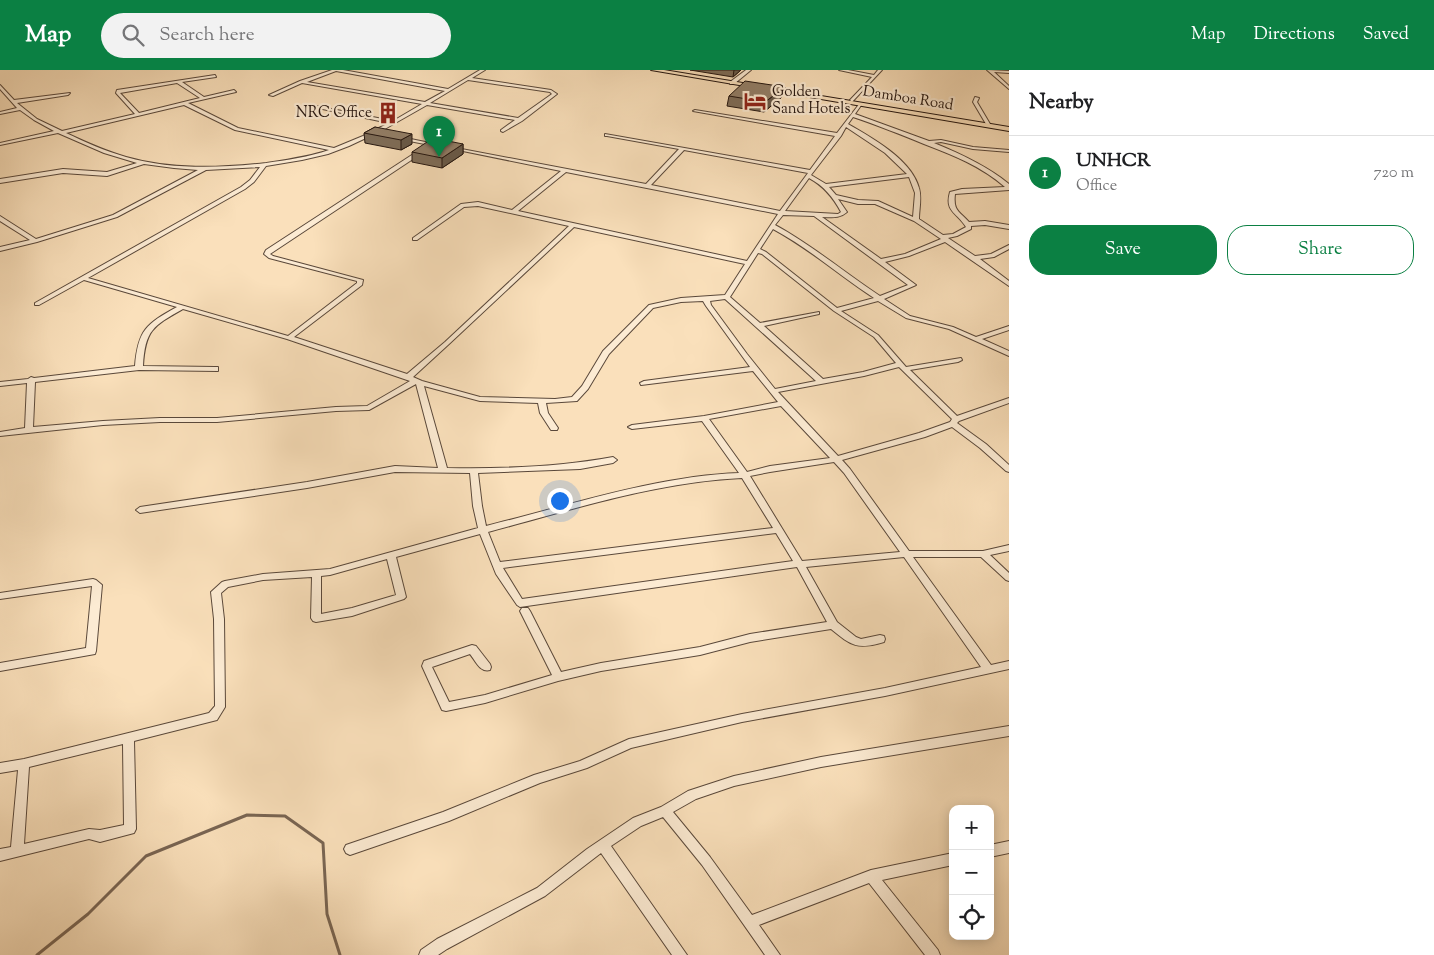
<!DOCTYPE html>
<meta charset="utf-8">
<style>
:root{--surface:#fff;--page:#f2f2f2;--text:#202124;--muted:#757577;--line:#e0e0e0;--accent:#0b8043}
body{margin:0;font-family:"Sorts Mill Goudy",serif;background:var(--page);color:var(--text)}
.controls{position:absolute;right:15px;bottom:15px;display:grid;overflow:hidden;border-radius:10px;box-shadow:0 2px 12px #0003}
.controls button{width:45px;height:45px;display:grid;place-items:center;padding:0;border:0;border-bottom:1px solid var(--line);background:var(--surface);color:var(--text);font:25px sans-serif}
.you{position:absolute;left:559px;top:430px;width:18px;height:18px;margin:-12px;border:4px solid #fff;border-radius:50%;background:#1a73e8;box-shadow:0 0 0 8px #1a73e833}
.badge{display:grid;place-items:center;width:32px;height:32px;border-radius:50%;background:var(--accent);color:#fff;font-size:16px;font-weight:700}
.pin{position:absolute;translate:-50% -41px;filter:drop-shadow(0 1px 2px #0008)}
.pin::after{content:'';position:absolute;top:26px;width:18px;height:15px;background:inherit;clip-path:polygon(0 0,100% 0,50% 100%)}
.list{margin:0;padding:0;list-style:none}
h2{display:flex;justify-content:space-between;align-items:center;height:65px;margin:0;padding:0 20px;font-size:21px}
h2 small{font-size:16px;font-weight:400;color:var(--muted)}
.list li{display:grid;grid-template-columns:32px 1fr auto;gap:15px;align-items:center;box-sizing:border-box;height:75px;padding:0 20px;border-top:1px solid var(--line)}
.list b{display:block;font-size:19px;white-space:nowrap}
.list p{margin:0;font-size:16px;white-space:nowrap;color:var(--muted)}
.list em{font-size:16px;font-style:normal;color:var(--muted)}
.actions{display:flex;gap:10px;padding:15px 20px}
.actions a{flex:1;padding:11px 0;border:1px solid var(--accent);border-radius:20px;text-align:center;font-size:18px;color:var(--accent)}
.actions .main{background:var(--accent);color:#fff}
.icon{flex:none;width:28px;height:28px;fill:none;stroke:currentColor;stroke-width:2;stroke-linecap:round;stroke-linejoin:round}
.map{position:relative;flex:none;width:1009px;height:885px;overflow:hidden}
header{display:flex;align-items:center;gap:30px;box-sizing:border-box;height:70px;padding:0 25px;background:var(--accent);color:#fff}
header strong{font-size:24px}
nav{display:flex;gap:28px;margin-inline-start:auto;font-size:18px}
.search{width:350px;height:45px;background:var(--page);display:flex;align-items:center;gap:12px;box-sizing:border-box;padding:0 18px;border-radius:28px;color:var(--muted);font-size:19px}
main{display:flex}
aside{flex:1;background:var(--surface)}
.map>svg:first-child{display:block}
</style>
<header>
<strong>Map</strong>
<div class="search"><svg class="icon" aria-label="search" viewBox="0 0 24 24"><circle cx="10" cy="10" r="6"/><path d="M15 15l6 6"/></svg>Search here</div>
<nav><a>Map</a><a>Directions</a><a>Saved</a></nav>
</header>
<main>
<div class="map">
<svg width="1009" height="885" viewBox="0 0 1009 885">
<rect width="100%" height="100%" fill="#fae0bb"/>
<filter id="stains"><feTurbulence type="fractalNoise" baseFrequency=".004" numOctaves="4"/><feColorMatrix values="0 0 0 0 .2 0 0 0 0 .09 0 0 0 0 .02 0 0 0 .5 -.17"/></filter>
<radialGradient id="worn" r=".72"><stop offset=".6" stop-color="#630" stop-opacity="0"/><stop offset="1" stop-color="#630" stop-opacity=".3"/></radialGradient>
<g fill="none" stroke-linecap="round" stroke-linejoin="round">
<path stroke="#796553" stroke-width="3" d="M37,885L88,844L146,786L247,745L285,746L323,773L327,844L340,885"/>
<g stroke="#5a483a" stroke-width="2">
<path id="minor" d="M332,0H343L448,19L480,0H485L472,8L551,20L557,24L522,51L503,62L501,61V60L515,50L427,35L383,60L349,76L328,84L302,90L266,96L254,112L245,119L88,208L288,266L357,213V211L269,188L264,184L266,180L418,81H422V83L270,184L273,186L363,210L362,215L294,267L407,304L445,272L569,156L478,136L464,137L417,170H413V168L461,134L478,132L512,140L561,101L453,79L451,78V77L646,114L679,79L607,66H605V64L810,100L835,66L693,41L695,40L837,63L860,33L862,34L855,44L929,71L941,70L973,77L1009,80V82L973,79L941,72L934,73C961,84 987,96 1009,114V120L955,124C953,141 959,141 969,152L985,151L1009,155V159L985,155L971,156V159L957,166L948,168L975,186L991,184L1009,175V179L994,187L980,189L1009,211V216L945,172L909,186L885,192L916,215L884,229L910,246L953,257L976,267L1009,256V260L982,269L1009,281V286L949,259L906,248L878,231L841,241L878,265L906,297L961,288L962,290L958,292L910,300L957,346L1009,328V333L959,351L957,353L986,374L1009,395V402L1006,401L980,378L952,357L925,367L842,390L850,399L909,481H983L1009,475V481L990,485L1009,503V511L1006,510L981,487H913L991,595L1009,591V599L885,626L742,652L631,678L587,698L540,713L449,751L350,785L346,783L344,779L346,775L443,742L534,705L580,691L629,669L742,644L885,618L981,597L904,487L806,497L837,552L856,567L861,569L880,565L884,566L885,569L884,572C857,580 852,576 831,559L750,572L700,585L601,601L558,611L485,633L446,641L442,640L422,596L424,591L472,575L476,576L490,594L491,597L490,600C480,603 475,590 470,584L432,597L449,632L485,625L552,605L520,541L522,538H528L530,541L561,602L601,593L700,577L750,564L827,552L797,497L520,537L517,535L496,504L480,464L396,487L406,527L404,529L352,546L316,552L313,551L311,548L312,507L263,510L228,517L221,523L224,549L225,637L217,650L134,671L136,759L134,763L100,772L89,769L0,791V779L11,777L18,700L0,703V693L24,689L209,643L215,636L214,549L211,522L222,512L225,511L263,504L330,499L478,458L473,436L470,403L395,402L307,418L140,443L136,440L140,437L307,412L395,396L438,398L416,314L369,340L336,341L217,352H160L103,355L0,366V362L25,358L27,313L0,316V312L28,309L31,307L34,308L135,296C138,260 146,254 177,237L84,210L39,235H35V233L241,117L250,110L260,97L206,100L117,147L37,172L0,181V177L30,170L0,151V146L36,169L113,145L198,100L174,98L144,94L107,106L63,103L0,113V109L63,99L107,102L137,93L104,83L58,63L0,75V73L54,61L34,50L20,40L0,44V42L17,38L0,19V15L14,30L70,23L68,25L17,33L37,49L62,61L135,44L116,23L117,20L215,5L216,7L182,12L204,27L234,20L236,22L188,33L238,58L334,78L363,66L389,53L313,37L311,35L393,51L422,34L302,13L273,26L269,25L300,11ZM336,1L445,21L425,32L307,12ZM468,10L550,22L552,24L518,48L430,33ZM177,13L200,28L139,43L120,23ZM184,35L235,60L329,80C309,87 287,90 266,93C220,98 171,100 126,87C105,81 85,72 66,63ZM853,47C877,55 902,65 924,74C953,85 981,96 1005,117L962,119L950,122C944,142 958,143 966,157L953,164L943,165L919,149C919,139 922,128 919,118C911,89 872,68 848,54ZM846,57L885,83L907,104L826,114L811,105L841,66ZM684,80L808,103L780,141L651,115ZM566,102L778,144L747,191L518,141ZM909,107L915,123L913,147L878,131L858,130L836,125L829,117ZM809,108C824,116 833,127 841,142L838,144L785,141ZM838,129L858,134H875L914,151L941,169L905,184L881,189L822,147C832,147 839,149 847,142ZM783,145L814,146L908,215L880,226C845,203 812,175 775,155ZM574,157L745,194L725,225L681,228L649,235L603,281L582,316L572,327L555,329L480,327L422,311L413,307L449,274ZM773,159C809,178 840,206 874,228L837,238L766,182L760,179ZM758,183L762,184L834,241L874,267L896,293L863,302L823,309L764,256L819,244V242L760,253L730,227ZM725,229L816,311L775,319L747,284L711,235L710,231ZM703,231L706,236L750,297L644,311L640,313L641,315L753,301L778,332L704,346L632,355L628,357L632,359L702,351L739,403C656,406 567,436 486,456L482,436L478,403L580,399L613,393L617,390L613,387C559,397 502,399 447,398L424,316L480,331L538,333L540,343L551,360H557L558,358L548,343L546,333L577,331L588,319L609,284L653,238L681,232ZM183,239L287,269L410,311L367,336L336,337L217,348H160L103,351L33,357L35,312L139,300L218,301V297H215L143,296C145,260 153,256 183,239ZM899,297L952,349L950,352L919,363L838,386L778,322L864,306ZM781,336L830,388L770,396L747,402L709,349ZM834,392L844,403L900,482L802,491L750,406L770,402ZM742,408L773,458L500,492L488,462C571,440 656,412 742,408ZM776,463L793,491L522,529L503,498ZM387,489L396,525L352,538L321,544V506L330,505ZM123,674L124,755L100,760L89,759L24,774L29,697Z
M746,0H751L734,14H730V12Z
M839,0H848L874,5L878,0H882L852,32L850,30L872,7Z
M987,0L1009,1V3L994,2L1009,16V19Z
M975,27L979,28L977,32L990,54H986L973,32Z
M401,67L435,74L437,75L435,76L399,69V68Z
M93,509L96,510L102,515L96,581L95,584L0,601V593L86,578L92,516L0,529V523Z
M1009,656V666L821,697L734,716L696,729L673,742L710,787L752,845L871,800L953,783V795L882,810L938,880L940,885H925L869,813L759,855L780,885H765L702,795L663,747L641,756L611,776L687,885H672L601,783L545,826L447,879L438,885H419L421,880L437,869L537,818L587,779L633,748L661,737L688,721L734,706L821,687Z
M1009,771V783L990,787V775Z"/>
</g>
<g stroke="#24150f" stroke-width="2">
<path id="major" d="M651,0H664L1009,57V61Z"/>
</g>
<use href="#minor" fill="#fcebd3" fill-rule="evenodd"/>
<use href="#major" fill="#fae0bb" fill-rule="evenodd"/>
</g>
<path fill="#7e6d59" stroke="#24150f" d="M690,0H741L733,7Z
M785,17L783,26L764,42L727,36L729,26Z
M375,57L412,74L401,80L365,73L364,63Z
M463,74V84L442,98L412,92V82Z"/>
<path fill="#675949" stroke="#24150f" d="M734,0H741L733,7Z
M785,17L783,26L764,42L765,32Z
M412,64V74L401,80V70Z
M463,74V84L442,98V88Z"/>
<path fill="#937f68" stroke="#24150f" d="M745,11L785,17L765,32L729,26Z
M375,57L412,64L401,70L364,63Z
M433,68L463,74L442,88L412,82Z"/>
<defs>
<g id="hotel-bare" transform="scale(1.725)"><path d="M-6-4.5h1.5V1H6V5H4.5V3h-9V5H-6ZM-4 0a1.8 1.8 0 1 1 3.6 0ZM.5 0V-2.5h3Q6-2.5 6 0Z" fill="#8f2418" stroke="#fcebd3" stroke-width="2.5" paint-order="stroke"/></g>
<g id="building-bare" transform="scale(1.725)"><path d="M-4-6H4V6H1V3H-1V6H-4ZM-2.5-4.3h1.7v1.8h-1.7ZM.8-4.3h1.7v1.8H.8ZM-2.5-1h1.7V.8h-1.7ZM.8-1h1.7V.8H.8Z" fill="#8f2418" stroke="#fcebd3" stroke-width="2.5" paint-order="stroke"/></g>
</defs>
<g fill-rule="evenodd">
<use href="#hotel-bare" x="755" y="31"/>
<use href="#building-bare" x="388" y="43"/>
</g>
<g text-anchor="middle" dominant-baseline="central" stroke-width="4.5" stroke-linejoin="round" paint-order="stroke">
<g font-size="15" fill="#24150f" stroke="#fcebd3" text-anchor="start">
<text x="772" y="22">Golden<tspan x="772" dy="17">Sand Hotels</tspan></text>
<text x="372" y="43" text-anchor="end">NRC Office</text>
</g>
<g font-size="15" fill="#24150f" stroke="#fcebd3">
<text transform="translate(908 29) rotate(9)">Damboa Road</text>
</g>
</g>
<rect width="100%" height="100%" filter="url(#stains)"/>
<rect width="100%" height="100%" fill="url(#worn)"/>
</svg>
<div class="controls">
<button>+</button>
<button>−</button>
<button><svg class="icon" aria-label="locate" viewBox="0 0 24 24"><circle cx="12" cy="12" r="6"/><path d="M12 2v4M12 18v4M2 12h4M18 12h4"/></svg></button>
</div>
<div class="you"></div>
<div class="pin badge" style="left:439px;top:87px">1</div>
</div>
<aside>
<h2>Nearby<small></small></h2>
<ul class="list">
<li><span class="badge">1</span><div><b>UNHCR</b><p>Office</p></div><em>720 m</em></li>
</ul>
<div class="actions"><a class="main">Save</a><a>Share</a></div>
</aside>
</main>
